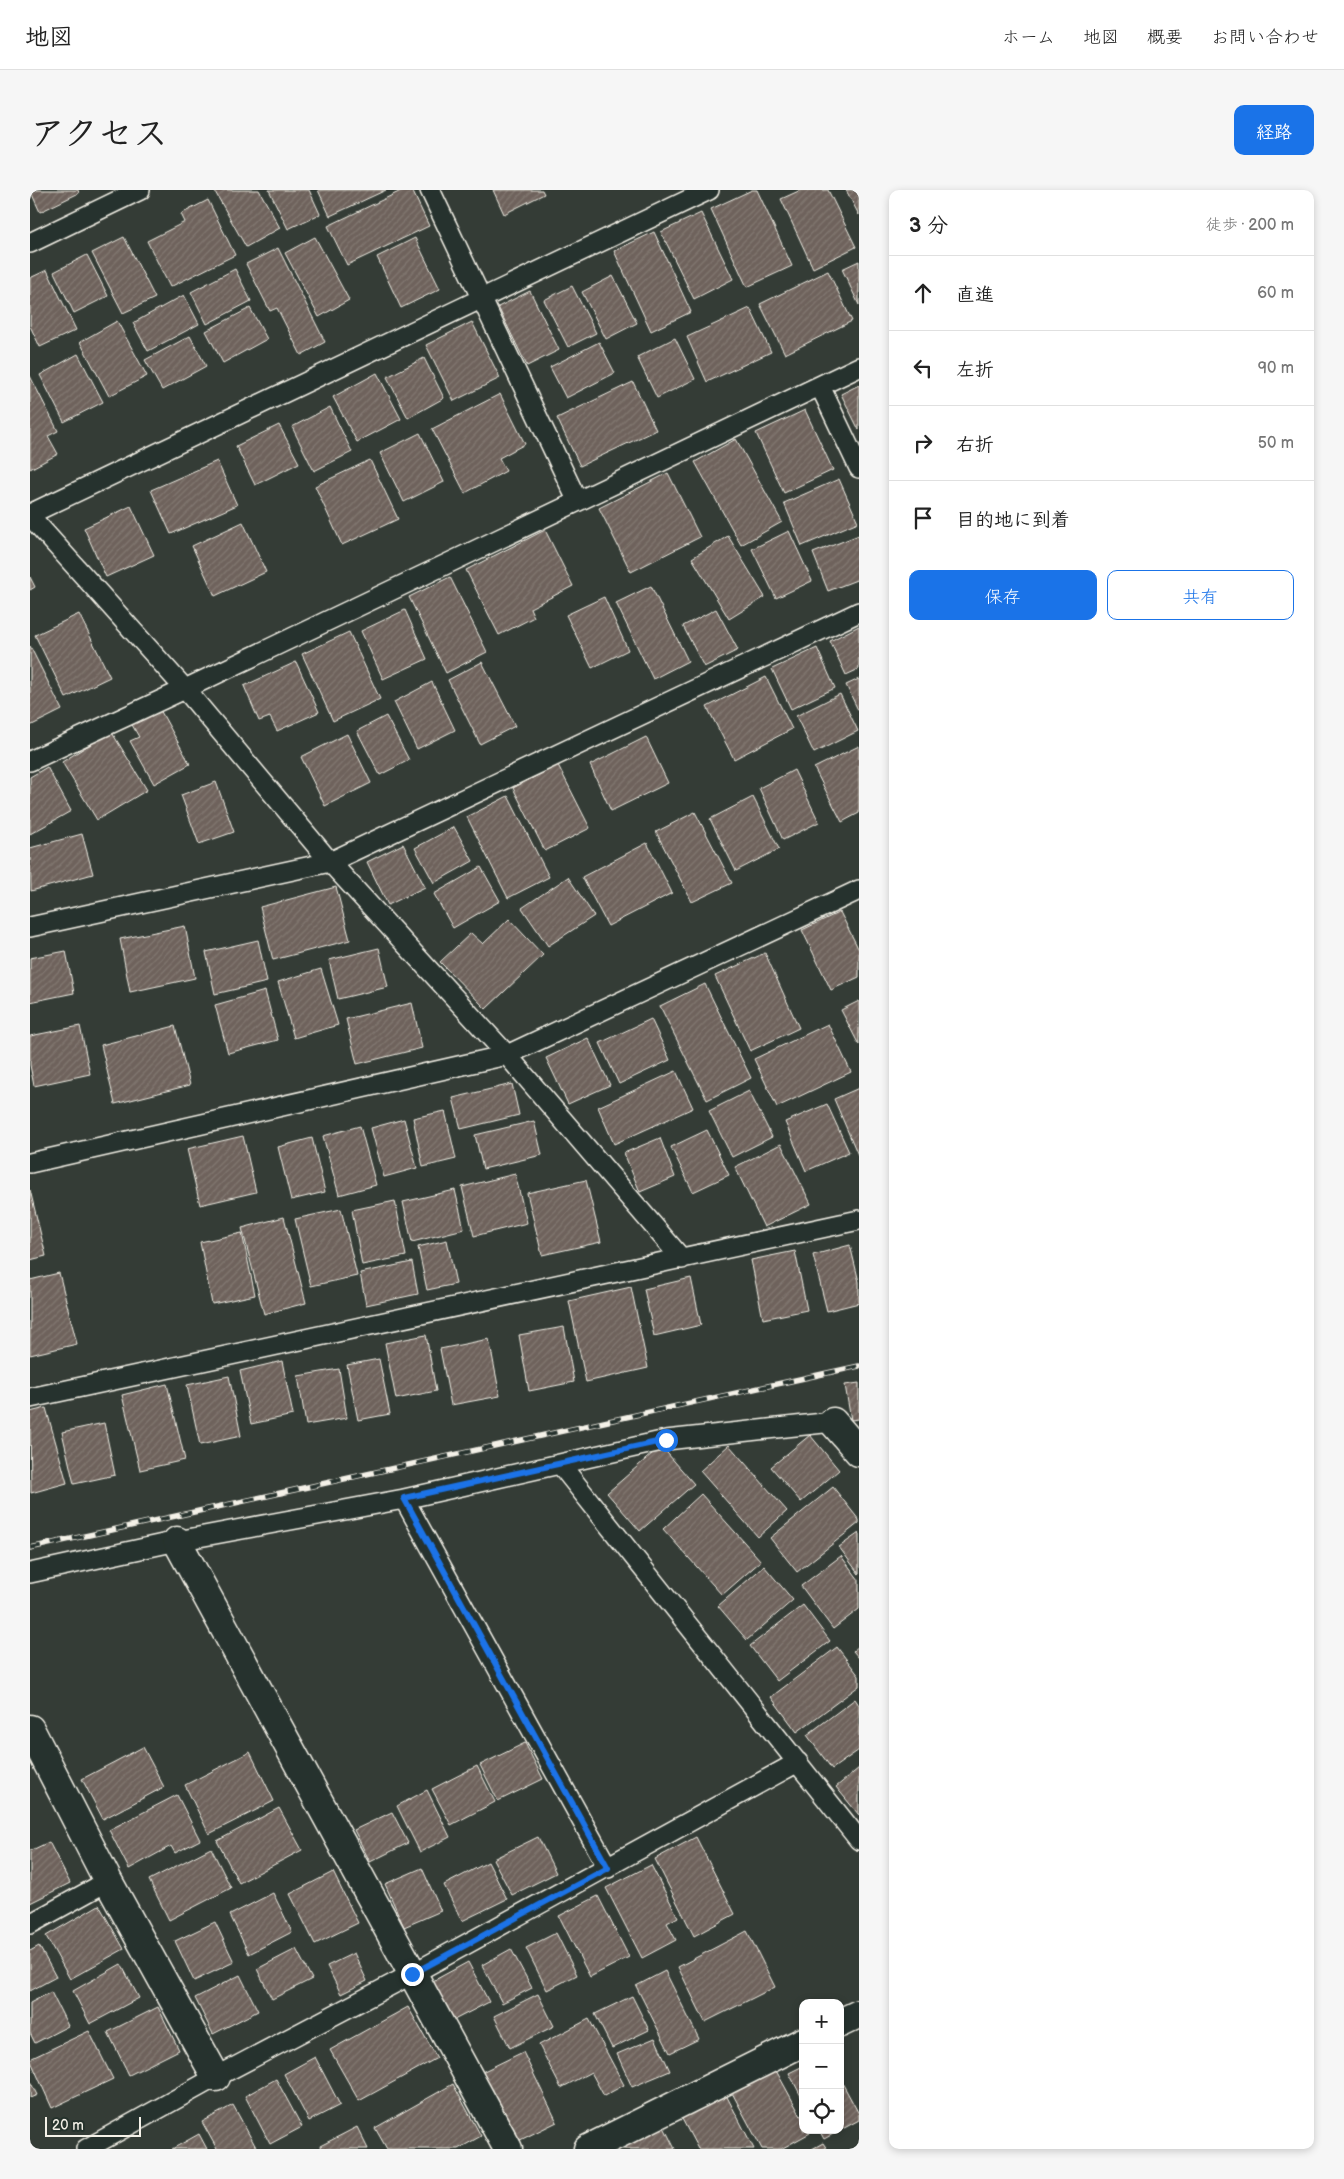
<!DOCTYPE html>
<html lang="ja">
<meta charset="utf-8">
<style>
:root{--surface:#fff;--page:#f6f6f6;--text:#222;--muted:#767676;--line:#e0e0e0;--accent:#1a73e8}
body{margin:0;font-family:"Balsamiq Sans","Klee One",sans-serif;background:var(--page);color:var(--text)}
.controls{position:absolute;right:15px;bottom:15px;display:grid;overflow:hidden;border-radius:10px;box-shadow:0 2px 8px #0003}
.controls button{width:45px;height:45px;display:grid;place-items:center;padding:0;border:0;border-bottom:1px solid var(--line);background:var(--surface);color:var(--text);font:25px sans-serif}
.scale{position:absolute;left:15px;bottom:12px;width:96px;box-sizing:border-box;padding-left:5px;border:2px solid #f4f1e8;border-top:0;font-size:14px;line-height:18px;white-space:nowrap;color:#f4f1e8;-webkit-text-stroke:4px #26332d;paint-order:stroke}
.stop{position:absolute;width:15px;height:15px;margin:-11px;border:4px solid #1a73e8;border-radius:50%;background:#fff}
.stop.end{background:#1a73e8;border-color:#fff;box-shadow:0 1px 5px #0008}
.list{margin:0;padding:0;list-style:none}
h2{display:flex;justify-content:space-between;align-items:center;height:65px;margin:0;padding:0 20px;font-size:21px}
h2 small{font-size:16px;font-weight:400;color:var(--muted)}
.list li{display:grid;grid-template-columns:32px 1fr auto;gap:15px;align-items:center;box-sizing:border-box;height:75px;padding:0 20px;border-top:1px solid var(--line)}
.list b{display:block;font-size:19px;white-space:nowrap}
.list em{font-size:16px;font-style:normal;color:var(--muted)}
.actions{display:flex;gap:10px;padding:15px 20px}
.actions a{flex:1;padding:11px 0;border:1px solid var(--accent);border-radius:10px;text-align:center;font-size:18px;color:var(--accent)}
.actions .main{background:var(--accent);color:#fff}
.icon{flex:none;width:28px;height:28px;fill:none;stroke:currentColor;stroke-width:2;stroke-linecap:round;stroke-linejoin:round}
.map{position:relative;flex:none;width:829px;height:1959px;overflow:hidden;border-radius:10px}
header{display:flex;align-items:center;gap:30px;box-sizing:border-box;height:70px;padding:0 25px;background:var(--surface);border-bottom:1px solid var(--line)}
header strong{font-size:24px}
nav{display:flex;gap:28px;margin-inline-start:auto;font-size:18px}
.intro{display:flex;align-items:center;justify-content:space-between;box-sizing:border-box;height:120px;padding:0 30px}
h1{margin:0;font-size:35px}
.button{padding:12px 22px;border-radius:10px;background:var(--accent);color:#fff;font-size:18px;font-weight:700}
main{display:flex;gap:30px;padding:0 30px}
aside{flex:1;background:var(--surface);border-radius:10px;box-shadow:0 2px 8px #0003}
.map>svg:first-child{display:block}
</style>
<header>
<strong>地図</strong>
<nav><a>ホーム</a><a>地図</a><a>概要</a><a>お問い合わせ</a></nav>
</header>
<div class="intro"><h1>アクセス</h1><a class="button">経路</a></div>
<main>
<div class="map">
<svg width="829" height="1959" viewBox="0 0 829 1959">
<defs>
<pattern id="building-hatch" width="6" height="6" patternUnits="userSpaceOnUse" patternTransform="scale(1.25)"><rect width="6" height="6" fill="#6e625b"/><path d="M-1 1l2-2M0 6l6-6M5 7l2-2" fill="none" stroke="#837973"/></pattern>
</defs>
<rect width="100%" height="100%" fill="#343c36"/>
<filter id="ink" filterUnits="userSpaceOnUse"><feTurbulence type="fractalNoise" baseFrequency=".02" numOctaves="2"/><feDisplacementMap in="SourceGraphic" scale="10" xChannelSelector="R" yChannelSelector="G"/><feConvolveMatrix kernelMatrix="1 2 1 2 8 2 1 2 1" color-interpolation-filters="sRGB"/></filter>
<g filter="url(#ink)">
<path fill="url(#building-hatch)" stroke="#f4f1e8" d="M0,0H48L49,3L10,22Z
M184,0H229L250,38L216,57Z
M239,0H279L290,24L258,39Z
M288,0H356L300,26Z
M373,0H382L399,36L317,75L298,36Z
M463,0H512L514,4L474,24Z
M722,0H727L762,76L717,97L681,19Z
M771,0H798L826,57L783,78L751,9Z
M816,0H829V25Z
M178,10L205,65L140,97L117,51L155,32L151,24Z
M671,23L703,89L664,109L631,42Z
M624,42L661,122L621,141L584,61Z
M94,47L125,108L93,123L62,63Z
M285,47L319,110L289,127L255,63Z
M385,48L410,99L371,118L347,67Z
M248,58L295,152L271,165L247,118L240,121L216,74Z
M57,65L78,106L44,123L24,82Z
M829,71V115L812,79Z
M205,79L221,111L177,134L161,102Z
M17,80L46,140L10,157L0,136V88Z
M798,81L822,131L755,164L730,114Z
M583,86L607,133L576,149L552,102Z
M542,96L566,143L538,157L514,110Z
M500,101L529,160L497,176L468,117Z
M154,105L169,134L118,161L103,133Z
M220,118L237,149L193,173L176,141Z
M720,118L741,162L677,192L657,147Z
M87,131L117,186L79,206L50,152Z
M442,132L470,188L424,211L396,155Z
M160,146L176,176L132,200L115,170Z
M645,148L665,189L627,208L607,167Z
M569,152L585,183L536,208L520,177Z
M48,164L73,212L34,232L10,185Z
M394,168L414,208L378,228L357,187Z
M347,183L371,229L327,252L303,207Z
M0,186L28,241L18,246L28,264L0,279Z
M603,192L626,240L550,276L527,228Z
M829,195V240L811,204Z
M470,204L495,254L469,268L476,281L435,303L402,239Z
M300,217L322,262L284,281L262,237Z
M775,220L803,280L754,303L726,243Z
M249,235L269,273L225,295L206,256Z
M390,243L414,292L374,312L350,263Z
M706,249L752,332L711,355L665,272Z
M340,270L368,329L312,355L285,296Z
M187,271L207,315L141,344L121,300Z
M638,283L670,347L601,382L569,318Z
M809,289L828,332L772,356L754,313Z
M101,316L124,365L76,387L54,338Z
M213,332L236,382L185,406L162,356Z
M515,340L543,396L500,418L504,427L469,445L436,380Z
M759,341L782,391L746,408L722,359Z
M829,345V389L798,401L783,363Z
M698,346L735,407L699,429L662,368Z
M0,387L5,397L0,400Z
M420,387L457,462L416,483L379,407Z
M621,396L658,471L623,489L586,413Z
M574,407L598,460L562,478L536,425Z
M686,419L708,460L674,477L653,436Z
M375,420L397,469L353,489L331,441Z
M49,424L80,487L36,508L5,445Z
M829,436V479L816,485L800,451Z
M319,442L350,509L303,531L272,464Z
M0,456L32,520L0,536Z
M787,458L805,498L761,519L742,479Z
M266,472L289,522L247,541L240,527L229,531L214,496Z
M452,472L485,536L450,554L418,490Z
M736,487L762,539L704,569L677,517Z
M829,489V522L816,495Z
M402,492L425,540L387,559L364,512Z
M810,504L828,541L784,563L766,526Z
M129,518L160,574L124,594L100,551L109,547L101,533Z
M356,526L379,570L350,585L327,541Z
M81,541L117,600L67,630L32,572Z
M317,544L341,593L295,616L271,567Z
M616,547L638,593L581,621L560,575Z
M829,556V623L812,632L784,578Z
M528,575L560,638L515,661L483,598Z
M17,577L41,621L0,644V587Z
M764,580L789,632L753,650L729,598Z
M186,592L204,642L169,654L151,605Z
M478,606L519,687L478,708L437,627Z
M723,607L749,659L706,681L680,629Z
M665,622L702,693L662,712L626,642Z
M424,637L443,671L404,693L385,658Z
M52,644L63,684L1,701L0,658Z
M617,653L642,703L578,736L552,687Z
M373,654L395,697L358,715L337,672Z
M451,677L470,711L423,738L404,704Z
M538,687L564,726L518,756L492,718Z
M306,697L320,750L243,770L230,717Z
M810,722L829,760V787L801,800L772,740Z
M479,729L513,765L456,819L410,772L441,743L453,754Z
M155,736L165,788L100,802L90,749Z
M228,750L237,792L185,804L176,762Z
M349,758L358,797L308,809L299,770Z
M36,761L44,803L0,812V768Z
M735,763L769,838L720,861L685,786Z
M291,779L308,835L264,848L248,792Z
M675,794L721,888L677,910L630,816Z
M235,801L248,850L198,863L185,815Z
M829,811V855L811,820Z
M382,813L392,858L327,874L316,829Z
M621,829L640,870L589,894L570,853Z
M798,834L821,882L747,917L724,869Z
M50,836L60,884L4,896L0,875V846Z
M145,836L160,895L85,914L71,855Z
M558,848L580,895L538,914L516,868Z
M646,881L663,918L584,954L568,917Z
M482,894L489,925L431,939L423,908Z
M829,898V965H828L804,909Z
M719,901L742,947L702,967L679,921Z
M797,914L819,962L776,981L755,932Z
M415,921L426,969L393,977L383,928Z
M374,929L387,978L354,987L341,938Z
M504,931L512,965L453,979L445,945Z
M330,936L346,995L309,1005L293,946Z
M677,940L699,985L663,1002L641,957Z
M213,946L226,1002L170,1015L157,959Z
M282,948L295,1002L261,1010L248,957Z
M630,948L645,987L610,1002L594,963Z
M751,954L781,1014L734,1037L705,977Z
M485,984L497,1033L444,1046L432,997Z
M556,990L571,1052L512,1065L497,1003Z
M0,1000L16,1066L0,1070Z
M425,1000L434,1039L382,1052L373,1012Z
M365,1011L376,1066L332,1075L322,1020Z
M311,1019L327,1086L281,1096L265,1029Z
M254,1027L276,1113L234,1124L212,1038Z
M212,1043L225,1105L182,1114L170,1052Z
M417,1050L426,1094L397,1100L388,1057Z
M820,1055L829,1092V1113L797,1121L783,1065Z
M765,1061L777,1120L733,1129L721,1070Z
M382,1072L388,1104L336,1115L330,1083Z
M29,1083L47,1154L0,1165V1090Z
M661,1088L671,1135L624,1146L614,1099Z
M601,1097L618,1178L556,1192L539,1111Z
M534,1137L544,1192L499,1201L489,1145Z
M396,1145L406,1201L366,1209L355,1153Z
M459,1149L470,1206L421,1215L410,1159Z
M349,1169L360,1224L328,1230L317,1175Z
M252,1171L263,1225L221,1234L210,1181Z
M309,1179L317,1228L276,1235L268,1186Z
M199,1186L211,1246L170,1255L157,1195Z
M829,1193V1229L821,1230L815,1195Z
M137,1194L155,1270L110,1280L92,1205Z
M16,1218L37,1293L1,1303L0,1222Z
M74,1233L85,1285L44,1294L32,1242Z
M780,1245L809,1280L771,1312L741,1277Z
M699,1255L757,1321L728,1347L670,1281Z
M631,1256L664,1294L610,1341L577,1303Z
M803,1297L829,1330V1333L767,1382L740,1348Z
M671,1304L731,1371L692,1405L633,1339Z
M829,1343V1384L809,1357Z
M811,1366L829,1390V1419L803,1439L771,1396Z
M734,1376L763,1410L717,1450L688,1416Z
M773,1415L800,1451L747,1491L720,1456Z
M829,1456V1468L823,1461Z
M807,1457L829,1486V1496L767,1542L741,1507Z
M825,1509L829,1515V1560L802,1579L777,1545Z
M495,1553L513,1589L468,1611L450,1575Z
M113,1557L134,1597L73,1629L52,1589Z
M220,1562L244,1611L179,1644L155,1595Z
M447,1576L465,1612L421,1635L402,1599Z
M829,1578V1625L806,1597Z
M397,1600L420,1647L390,1662L367,1616Z
M147,1605L170,1650L145,1663L141,1656L99,1679L79,1640Z
M249,1618L272,1660L209,1693L187,1651Z
M362,1622L378,1653L340,1672L324,1640Z
M508,1647L526,1683L482,1705L463,1669Z
M666,1647L705,1724L664,1746L625,1669Z
M19,1652L40,1693L0,1713V1661Z
M181,1658L201,1698L139,1730L119,1690Z
M458,1672L477,1709L432,1731L414,1695Z
M621,1675L648,1727L637,1733L646,1750L612,1768L576,1698Z
M392,1678L411,1721L374,1737L355,1694Z
M303,1682L328,1733L285,1754L260,1704Z
M243,1703L262,1742L219,1764L200,1725Z
M568,1706L599,1767L560,1787L529,1726Z
M69,1715L94,1759L40,1789L16,1746Z
M185,1732L204,1772L164,1791L145,1751Z
M717,1741L745,1797L675,1832L648,1777Z
M526,1743L547,1785L517,1800L496,1758Z
M9,1756L26,1787L0,1801V1761Z
M266,1759L282,1789L242,1809L227,1779Z
M481,1759L502,1798L472,1813L452,1775Z
M324,1763L337,1791L311,1804L297,1776Z
M438,1772L459,1812L424,1830L403,1791Z
M91,1774L109,1808L60,1834L43,1801Z
M635,1781L669,1849L640,1863L606,1796Z
M210,1785L228,1821L183,1844L165,1808Z
M21,1802L38,1836L5,1853L0,1843V1813Z
M508,1804L524,1836L480,1858L464,1826Z
M602,1806L619,1840L582,1858L565,1824Z
M128,1817L149,1860L99,1885L78,1842Z
M378,1817L407,1868L329,1911L300,1860Z
M559,1829L594,1895L574,1906L561,1882L531,1898L509,1855Z
M59,1841L83,1889L22,1918L0,1869Z
M625,1848L640,1881L602,1897L587,1864Z
M493,1862L527,1932L486,1952L452,1882Z
M285,1867L310,1915L279,1931L254,1884Z
M743,1875L773,1930V1940H778L780,1943L751,1959H732L700,1899Z
M773,1876V1910L759,1883Z
M246,1889L272,1937L240,1954L215,1906Z
M810,1889L829,1924V1930L794,1949L789,1940H810Z
M0,1891L7,1905L0,1908Z
M423,1894L451,1946L428,1959H357L345,1938Z
M695,1903L724,1959H668L651,1927Z
M203,1915L227,1959H187L172,1932Z
M632,1933L645,1959H592L590,1955Z
M327,1937L338,1959H291L290,1956Z
M169,1944L177,1959H142Z
M793,1953L797,1959H782Z"/>
<g fill="none" stroke-linecap="round" stroke-linejoin="round">
<g stroke="#f4f1e8" stroke-width="22">
<path id="service" d="M400,0L547,310
M0,53L110,0
M790,196L829,278
M0,324L679,0
M0,326L155,499L300,672L477,865L652,1069
M0,571L155,499L829,177
M0,737L300,672L829,422
M0,973L477,865L829,700
M0,1208L829,1030
M530,1274L829,1650
M374,1309L578,1678
M0,1383L147,1351L374,1309L636,1250L803,1232
M0,1734L78,1691
M56,1959L186,1887L382,1784L768,1572"/>
</g>
<g stroke="#f4f1e8" stroke-width="31">
<path id="minor" d="M803,1232L829,1262
M147,1351L478,1959
M0,1539L78,1691L186,1887
M810,1833L829,1824
M558,1959L773,1852"/>
</g>
<use href="#service" stroke="#26332d" stroke-width="19"/>
<use href="#minor" stroke="#26332d" stroke-width="28"/>
<g stroke="#f4f1e8" stroke-width="5.5">
<path id="rail" d="M0,1358L829,1176"/>
</g>
<use href="#rail" stroke="#26332d" stroke-width="4" stroke-dasharray="11" stroke-linecap="butt"/>
</g>
</g>
<g fill="none" stroke-linecap="round" stroke-linejoin="round" filter="url(#ink)">
<path stroke="#1a73e8" stroke-width="6" d="M382,1784L578,1678L374,1308L636,1250"/>
</g>
</svg>
<div class="controls">
<button>+</button>
<button>−</button>
<button><svg class="icon" aria-label="locate" viewBox="0 0 24 24"><circle cx="12" cy="12" r="6"/><path d="M12 2v4M12 18v4M2 12h4M18 12h4"/></svg></button>
</div>
<div class="scale">20 m</div>
<div class="stop" style="left:636px;top:1250px"></div>
<div class="stop end" style="left:382px;top:1784px"></div>
</div>
<aside>
<h2>3 分<small>徒歩 · 200 m</small></h2>
<ul class="list">
<li><svg class="icon" aria-label="ahead" viewBox="0 0 24 24"><path d="M12 20V5M6 11l6-6 6 6"/></svg><div><b>直進</b></div><em>60 m</em></li>
<li><svg class="icon" aria-label="left" viewBox="0 0 24 24"><path d="M17 20v-9H6M10 6l-5 5 5 5"/></svg><div><b>左折</b></div><em>90 m</em></li>
<li><svg class="icon" aria-label="right" viewBox="0 0 24 24"><path d="M7 20v-9h11M14 6l5 5-5 5"/></svg><div><b>右折</b></div><em>50 m</em></li>
<li><svg class="icon" aria-label="arrive" viewBox="0 0 24 24"><path d="M6 21V4h12l-3 4 3 4H6"/></svg><div><b>目的地に到着</b></div></li>
</ul>
<div class="actions"><a class="main">保存</a><a>共有</a></div>
</aside>
</main>
